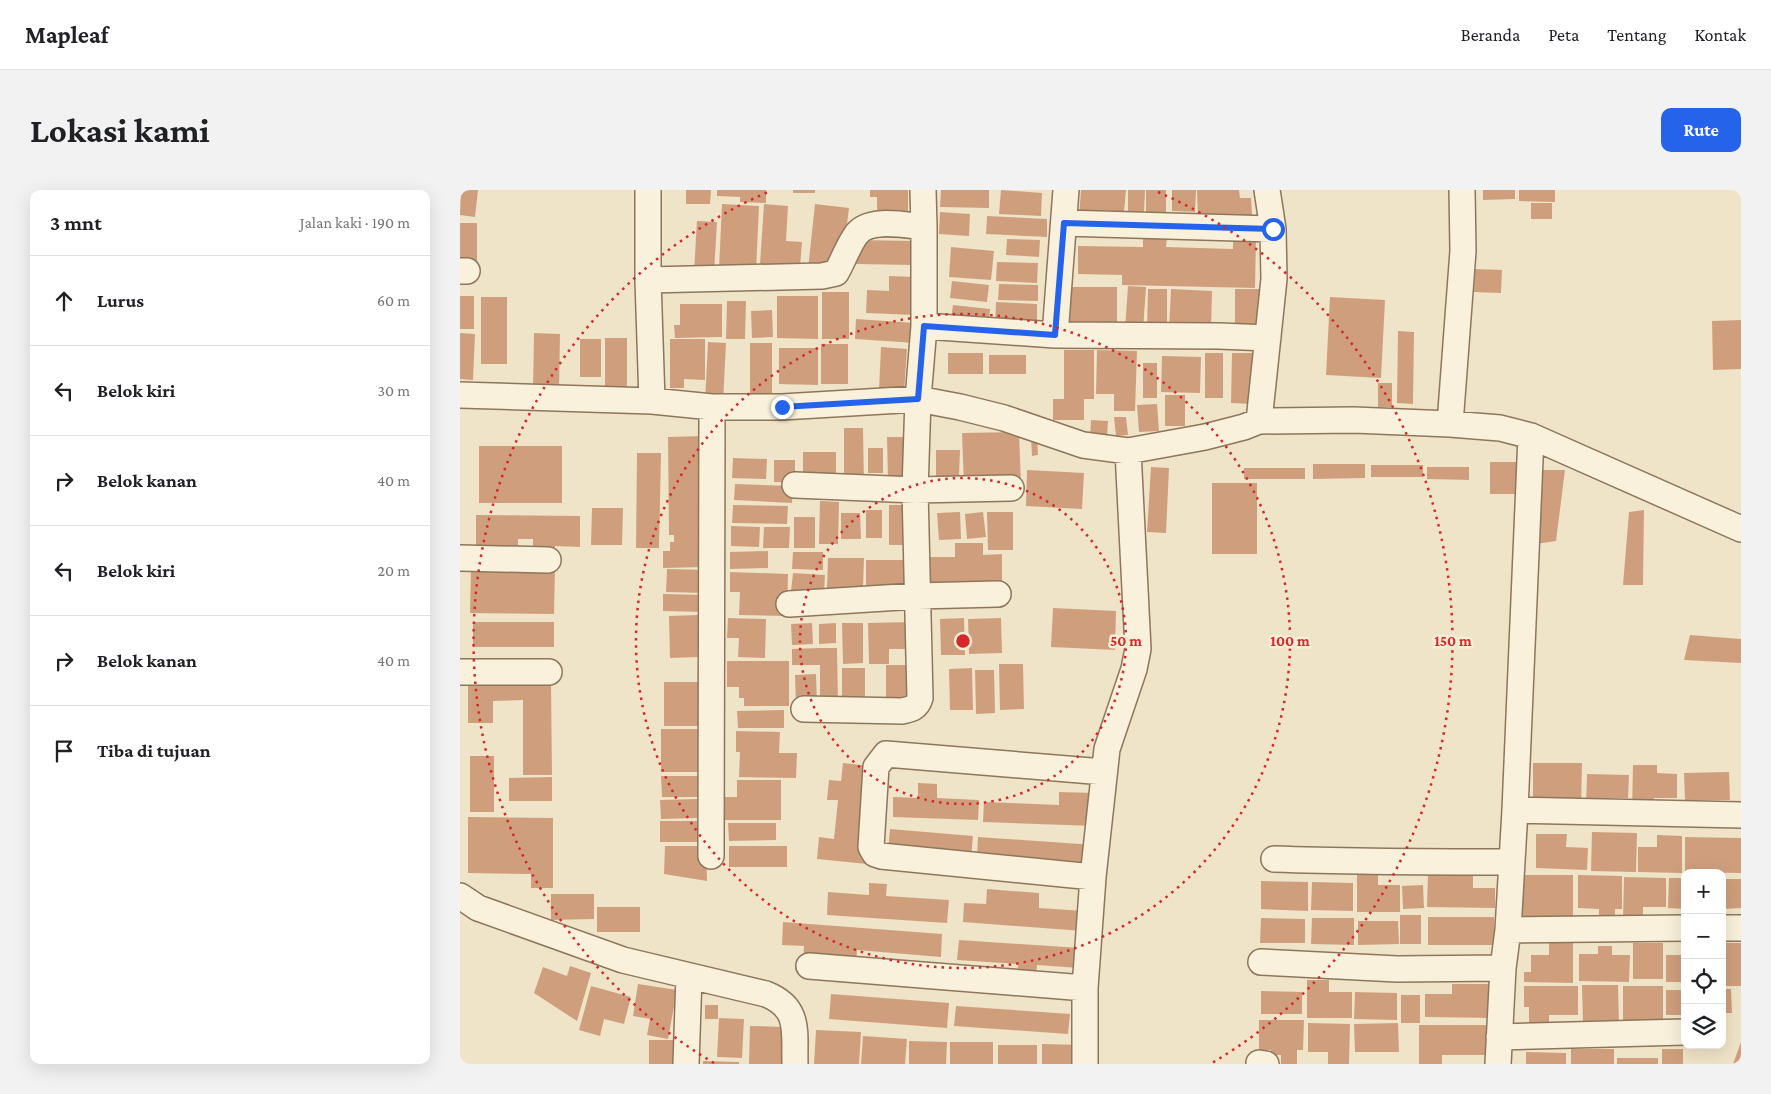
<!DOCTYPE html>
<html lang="id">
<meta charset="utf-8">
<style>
:root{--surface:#fff;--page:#f2f2f2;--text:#202124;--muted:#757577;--line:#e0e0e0;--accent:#2563eb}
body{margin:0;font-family:"Crimson Pro",serif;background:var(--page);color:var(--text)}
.controls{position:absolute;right:15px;bottom:15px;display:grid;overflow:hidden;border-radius:10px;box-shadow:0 5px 20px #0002}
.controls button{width:45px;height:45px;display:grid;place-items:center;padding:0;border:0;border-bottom:1px solid var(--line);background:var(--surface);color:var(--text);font:25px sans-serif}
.stop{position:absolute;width:15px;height:15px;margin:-11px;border:4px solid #2563eb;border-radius:50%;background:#fff}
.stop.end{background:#2563eb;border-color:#fff;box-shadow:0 1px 5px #0008}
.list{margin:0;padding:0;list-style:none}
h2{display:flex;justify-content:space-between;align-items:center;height:65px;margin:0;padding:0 20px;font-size:21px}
h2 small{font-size:16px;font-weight:400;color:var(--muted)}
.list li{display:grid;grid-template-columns:32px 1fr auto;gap:15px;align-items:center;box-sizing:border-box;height:90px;padding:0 20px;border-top:1px solid var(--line)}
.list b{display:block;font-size:19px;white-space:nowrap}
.list em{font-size:16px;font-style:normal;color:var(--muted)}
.icon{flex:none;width:28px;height:28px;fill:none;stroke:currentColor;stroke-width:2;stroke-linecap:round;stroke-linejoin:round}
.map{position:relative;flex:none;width:1281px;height:874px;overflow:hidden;border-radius:10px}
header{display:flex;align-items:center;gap:30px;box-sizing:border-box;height:70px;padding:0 25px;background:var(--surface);border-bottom:1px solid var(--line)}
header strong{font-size:24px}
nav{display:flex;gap:28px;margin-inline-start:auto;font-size:18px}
.intro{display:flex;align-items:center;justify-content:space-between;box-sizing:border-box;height:120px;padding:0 30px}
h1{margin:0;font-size:35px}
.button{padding:12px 22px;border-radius:10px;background:var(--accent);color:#fff;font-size:18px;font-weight:700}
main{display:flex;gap:30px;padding:0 30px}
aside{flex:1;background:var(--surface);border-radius:10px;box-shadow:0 5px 20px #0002}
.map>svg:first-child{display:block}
</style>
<header>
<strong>Mapleaf</strong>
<nav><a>Beranda</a><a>Peta</a><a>Tentang</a><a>Kontak</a></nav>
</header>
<div class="intro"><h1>Lokasi kami</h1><a class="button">Rute</a></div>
<main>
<aside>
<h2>3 mnt<small>Jalan kaki · 190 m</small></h2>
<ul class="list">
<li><svg class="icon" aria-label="ahead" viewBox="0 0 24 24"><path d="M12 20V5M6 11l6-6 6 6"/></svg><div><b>Lurus</b></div><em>60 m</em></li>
<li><svg class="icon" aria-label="left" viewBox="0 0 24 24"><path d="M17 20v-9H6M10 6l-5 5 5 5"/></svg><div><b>Belok kiri</b></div><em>30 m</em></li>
<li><svg class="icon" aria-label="right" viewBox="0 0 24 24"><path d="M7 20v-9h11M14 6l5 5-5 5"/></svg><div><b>Belok kanan</b></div><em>40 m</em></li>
<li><svg class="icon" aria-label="left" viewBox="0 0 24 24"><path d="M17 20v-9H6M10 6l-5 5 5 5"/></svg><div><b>Belok kiri</b></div><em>20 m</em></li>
<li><svg class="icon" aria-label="right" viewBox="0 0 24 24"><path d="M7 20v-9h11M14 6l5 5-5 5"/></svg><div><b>Belok kanan</b></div><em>40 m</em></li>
<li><svg class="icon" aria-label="arrive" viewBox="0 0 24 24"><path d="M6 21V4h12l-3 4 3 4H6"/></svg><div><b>Tiba di tujuan</b></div></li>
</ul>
</aside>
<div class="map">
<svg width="1281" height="874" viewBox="0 0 1281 874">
<rect width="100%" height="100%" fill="#f0e4c8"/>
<path fill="#cf9f7d" d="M1,0H18L15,27L0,25Z
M226,0H251L250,14H226Z
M257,0H306V13L280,12V7L257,6Z
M333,0H355V3H333Z
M410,0H448V27H417V7H410Z
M481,0H529V18L480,17Z
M541,0L582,3L581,26L539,24Z
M621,0H666L664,22L643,20L642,29L619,27Z
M668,0H685L684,23H668Z
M686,0H706V27H686Z
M712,0H736L735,22L712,21Z
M737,0H779L780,8H791L792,25L755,26L738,30Z
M1023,0H1055V9L1023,10Z
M1059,0H1095V12L1059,11Z
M1071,13H1092V29H1071Z
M262,14L299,16L296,81L259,79Z
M304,14L328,16L326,51L342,52L340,77L300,74Z
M355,14L389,18L384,59L374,82L348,79Z
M480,22L510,24L509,46L479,44Z
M527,26L587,29V47L526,44Z
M237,31L257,32L254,83L234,82Z
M0,33H17V79H0Z
M683,48H707L706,57L773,59V48L796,49L795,98L662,95V85L618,84V56L683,57Z
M547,49L580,50L579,67L546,65Z
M396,50L456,51L455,75L396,74Z
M491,57L534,61L531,90L489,87Z
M537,72L578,73L577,93L536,91Z
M1015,79L1042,80L1041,103L1014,102Z
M429,86L456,87L454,125L406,123L407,100L429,101Z
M492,91L529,95L527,112L490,108Z
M539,94L578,95V111L538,110Z
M668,96L686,97L683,140L665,139Z
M603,97H657V137H603Z
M688,99H707V142H687Z
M711,99L752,101L751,142L709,141Z
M775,99H801V143H775Z
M362,102H389V149H362Z
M0,106H14V139H0Z
M317,106H358V149L317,148Z
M21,107H47V174H21Z
M870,107L925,110L921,188L866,185Z
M267,111H286L285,149H266Z
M536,112L577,114V141L535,140Z
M220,114H262V147L215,148L214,135H220Z
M493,115L530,119L528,140L490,136Z
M312,120L313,147L292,148L291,121Z
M396,129L456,133L455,153L395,149Z
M1281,130V179L1253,180L1252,131Z
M938,141L954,142L953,214L937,213Z
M0,143L15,144L13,190L0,189Z
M74,143L100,144L99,202H73Z
M145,148H167V202H145Z
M120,149H141V187H120Z
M210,149H245V190L224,189V198H210Z
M248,152L266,153L263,213L245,212Z
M290,153H312V214H290Z
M361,154H388V194H361Z
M421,157L447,159L444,202L419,200Z
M319,158H358V195L319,194Z
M604,160H634V209H624V230H593V209H604Z
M637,160L677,161L675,221H654V204H636Z
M488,163H523V184H488Z
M745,163H763V208H745Z
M772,163H792L791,214L771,213Z
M529,165H566V184H529Z
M702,166L741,167L740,203L701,202Z
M683,173H697V208H683Z
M918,193H932V217H918Z
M705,205H725V236H705Z
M697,214L699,241L679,242L677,215Z
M654,227H666L668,245L656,246Z
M631,230L648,231L647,249L630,248Z
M384,238H403L404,295H384Z
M559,242L561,295L504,296L502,243Z
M577,245L578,265L572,266L571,246Z
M244,246L245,377L203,378V361H210V352H214V345H209L208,247Z
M427,247H452V290H428Z
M19,256H102V313H19Z
M408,258H423V283H408Z
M476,260H500L499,286H476Z
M343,262H376V287H343Z
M177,263H201L199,358H176Z
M273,268L307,269L306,289L272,288Z
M314,270H335V292H314Z
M1030,272H1061V304H1030Z
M853,274H905V288L853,289Z
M911,275H963V287H911Z
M691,277L709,278L706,343L687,342Z
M967,277H1009V290L967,289Z
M784,278H845V289H784Z
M567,280L624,283L622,319L566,316Z
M1082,280H1105L1096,351L1076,354Z
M752,293H797V364H752Z
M275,294L333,296L332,313L274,310Z
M360,311L379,312L378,354H359Z
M273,315L328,316L327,334L272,333Z
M429,315H449V355H429Z
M132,318H163L162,355H131Z
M406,320H422V348H406Z
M1184,320L1183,395H1163L1169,322Z
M500,322L501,349L479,350L477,323Z
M523,322L526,347L507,349L505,324Z
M527,322H553V360H528Z
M381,323H400L401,349H381Z
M16,325L120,326V357L95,356V364L73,363V349H58V363H16Z
M334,327H355V358H334Z
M271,336L300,337L299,357L271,356Z
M304,337H330L329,358H303Z
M495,353H523V365L542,364V391H523V400H495L496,392H468V367H495Z
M308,361V378L270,379V362Z
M333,362H363V380L332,379Z
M368,368H404L403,398H367Z
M406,370H446V399L406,400Z
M11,377L95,378L94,424L10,423Z
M207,379L247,380L246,403L206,402Z
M270,382L328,384L327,426L279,425L280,402H270Z
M333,383L365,385L364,403L331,401Z
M203,404L247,405L246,422L203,421Z
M593,418L656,421L655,460L591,457Z
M238,425L239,467L210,468L209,426Z
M268,428L306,429L305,468L278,467L279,448H267Z
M504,428L505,465H481L480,429Z
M541,428L542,463L509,464L508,429Z
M13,432H94V457H13Z
M450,432V459H429V474H409L408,433Z
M352,433L353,454L332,455L331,434Z
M376,433V453L359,454V434Z
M382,433H403V473L383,474Z
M1230,445L1281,449V473L1224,470Z
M359,458H377L378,512H360V475H332V459Z
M267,471H329V516H284V508H279V497H267Z
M539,474H563L564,519L540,520Z
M426,475H458V512H426Z
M382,478H405V517H382Z
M512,478L513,520H490L489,479Z
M515,480H534L535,523L516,524Z
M356,484L357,514L336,515L335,485Z
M8,492H91L92,585H63V510L33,511V533H8Z
M204,492H248L241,536H204Z
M324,520V538H278L277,521Z
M201,539H243V582H201Z
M276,541L320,542L319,563H337L336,588L279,587L280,562H276Z
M10,566H34V622H10Z
M383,573L409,576V649L407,674L357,669L359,647L374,649L378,610H367L369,590L381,591Z
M1073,573H1122L1121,620L1101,619V607H1073Z
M1173,575H1197V583L1217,584V608H1194V621H1172Z
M1269,582L1270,610H1225L1224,583Z
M1127,584L1169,585L1168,608H1148V615L1126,618Z
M201,586H238V607H202Z
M92,587V611H49V588Z
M277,590H321V630H263V607H277Z
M458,593L477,594V608L519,610L518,630L433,627V607L458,608Z
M599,602L637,603L635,636L523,632L524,612L599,615Z
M237,609V628L201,629L200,610Z
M8,627L93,628V698H71V684L8,683Z
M200,631H246L247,652H200Z
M268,633H316V650L269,651Z
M430,639L513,646L511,668L428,661Z
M1132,642L1177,643L1176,682L1131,681Z
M1076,644H1107L1106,657L1128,658L1127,680L1076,678Z
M1197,645L1222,646V683L1178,682V657H1197Z
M518,647L634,655L632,675L517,667Z
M1225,647L1281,648V683L1225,682Z
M205,656H246L247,691L204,684Z
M269,656H327V677H269Z
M897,683H918V695H940V722H897Z
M968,683H1013V698H1035V718L967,717Z
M1063,685H1113V727H1063Z
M1118,685L1162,686V719H1155V729H1139V719L1118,718Z
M1164,687L1206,688V717H1183V730H1163Z
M1209,688H1225V719L1208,718Z
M1262,689H1281V718L1262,719Z
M801,691L848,692V721L801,719Z
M852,692L893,693V721L851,720Z
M409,693L427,694L426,706L489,710L487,733L367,725L368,702L409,705Z
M963,695L964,718L943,719L942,696Z
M527,699L579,703V718L624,721L623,741L503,732L504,713L526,714Z
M91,704H134V729L91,730Z
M137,717H180V742H137Z
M940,725H961V754H940Z
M968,727H1034V755H968Z
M801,728L845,729V753H800Z
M852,728H894V755L851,754Z
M898,731H938L939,754L898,755Z
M323,732L482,744L481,767L397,760L396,777L343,773L344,756L322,755Z
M499,750L620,758L619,778L577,775L576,790L557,788L558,774L497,770Z
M1089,753H1113V793L1064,792V782H1071V765H1089Z
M1173,753H1203V789H1173Z
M1262,753H1281V796H1262Z
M1138,756H1152V765H1170L1169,792L1119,791V764H1138Z
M1206,765H1225V792H1206Z
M110,776L131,783L117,831L74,803L83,777L107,786Z
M847,790H869V802H892V828H847Z
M178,794L217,800L208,849L187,845L190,829L173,826Z
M992,794H1034V828L965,827V804H992Z
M1122,795H1158L1159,834L1123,835Z
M131,796L171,807L164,834L144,829L140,846L119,840Z
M1064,796H1118V825H1089V836H1069V817H1064Z
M1163,796H1203V837L1163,836Z
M1262,799H1271L1272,823H1262Z
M1206,800H1225V825H1206Z
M801,801L842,802V824H801Z
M895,802L937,803V830L894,829Z
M371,804L489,813L487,838L369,829Z
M941,805H960V833H941Z
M245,815H258V829H245Z
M496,816L610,824L608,844L494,836Z
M259,828L284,829L282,868L257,867Z
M799,830H844L843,860H837V874H821V865H811V860H799Z
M848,833L890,834L889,874H868V862H848Z
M938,833L939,862H895L894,834Z
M959,835H1034V865H982V874H959Z
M290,836L328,837L327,874H289Z
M356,840L401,842L399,874H354Z
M403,846L447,849L445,874H401Z
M189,850H215V874H189Z
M449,851L487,852L486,874H449Z
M490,852H533V874H490Z
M1281,853V874H1273L1281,852Z
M582,854L624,855V874H582Z
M538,855H577V874H538Z
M1111,859H1154V874H1111Z
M1202,859H1223V874H1202Z
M1066,862L1106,863V874H1066Z
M1157,868H1198V874H1157Z
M243,871L279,872V874H243Z"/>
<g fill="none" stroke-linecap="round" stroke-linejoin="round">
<g stroke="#8d765c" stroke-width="28">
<path id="minor" d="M188,0V90L192,211
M463,0L464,37
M604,33L813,39
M0,81H7
M188,90L362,86L376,83C383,71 388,56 396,45C408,27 445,35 464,37V136L458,209L455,300L460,508C457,518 451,519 442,521L344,519
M464,136L595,145L759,146L808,148
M595,145L606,0
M0,205L192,211L252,217H322L458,209L500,217L544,228L623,255L668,261L745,247L784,237L799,231L894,230L990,234L1040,238L1071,246L1281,339
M799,231L814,89L813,39L807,0
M990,234L1003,61L1002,0
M335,295L455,300L551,298
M0,368L88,370
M329,414L457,406L538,404
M0,482H89
M1055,620L1281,625
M251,666L252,217
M814,669C893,672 972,672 1051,672
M633,687L421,666L415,664L411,657L416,577L426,564L644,582
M0,706L18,718L163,770L306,804C341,818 334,842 335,874
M1262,738H1281
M1048,740L1225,738
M801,772L937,779L1043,778
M349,776L625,798
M1039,847L1225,842
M799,873L806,874
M226,874L229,786
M625,874V798L633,687L647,559L674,479L678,459L668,261
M1038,874L1043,778L1048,740L1055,620L1071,246"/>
</g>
<use href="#minor" stroke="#faf1dc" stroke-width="25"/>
</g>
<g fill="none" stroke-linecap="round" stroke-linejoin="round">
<path stroke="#2563eb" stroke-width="6" d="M322,217L458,209L464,136L595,145L604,33L813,39"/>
</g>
<g fill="none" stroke="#d62828" stroke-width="2.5" stroke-dasharray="2.5 5">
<circle cx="503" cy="451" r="163"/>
<circle cx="503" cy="451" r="327"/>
<path d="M254 873A490 490 0 0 1 308 2M698 2A490 490 0 0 1 752 873"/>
</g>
<circle cx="503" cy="451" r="8" fill="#d62828" stroke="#f7eed8" stroke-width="2.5"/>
<g font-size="15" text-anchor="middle" font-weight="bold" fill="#d62828" stroke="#f7eed8" stroke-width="5" stroke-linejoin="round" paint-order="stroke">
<text x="666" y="456">50 m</text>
<text x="830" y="456">100 m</text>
<text x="993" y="456">150 m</text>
</g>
</svg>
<div class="controls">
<button>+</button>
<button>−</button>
<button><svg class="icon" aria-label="locate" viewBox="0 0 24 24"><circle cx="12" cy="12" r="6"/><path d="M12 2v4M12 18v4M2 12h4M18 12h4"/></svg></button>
<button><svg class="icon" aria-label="layers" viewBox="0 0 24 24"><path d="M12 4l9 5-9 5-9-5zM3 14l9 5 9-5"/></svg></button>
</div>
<div class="stop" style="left:813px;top:39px"></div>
<div class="stop end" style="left:322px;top:217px"></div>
</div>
</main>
